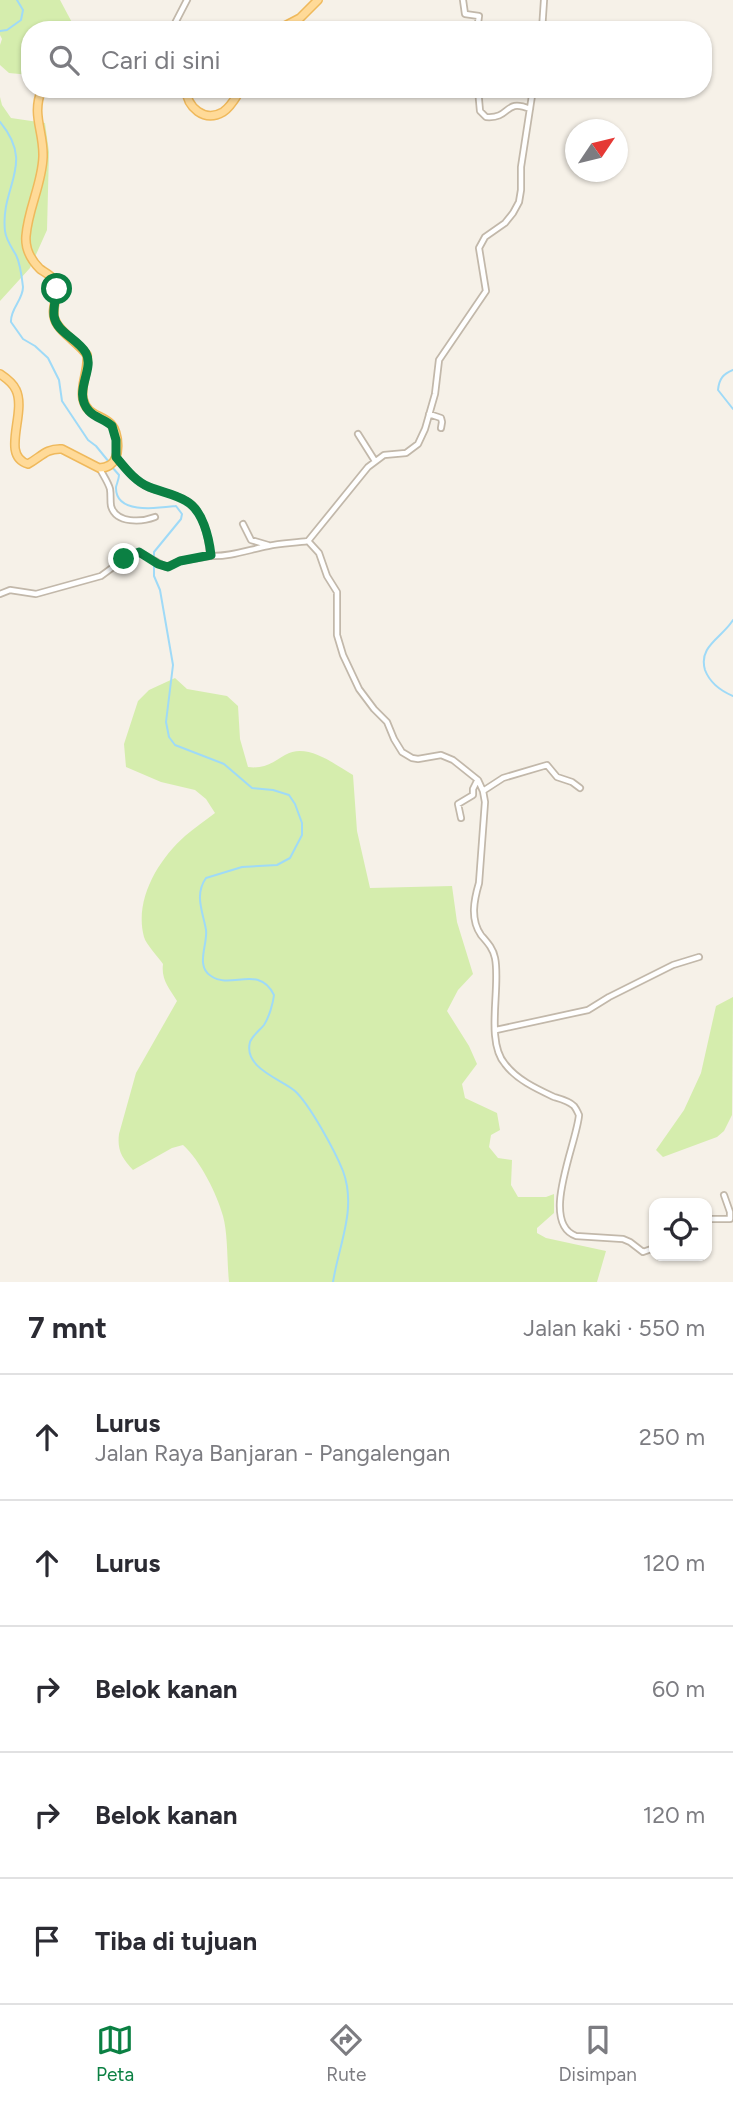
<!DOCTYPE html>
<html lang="id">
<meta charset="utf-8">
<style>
:root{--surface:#fff;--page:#f7f7f7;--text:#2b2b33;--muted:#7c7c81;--line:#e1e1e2;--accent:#0b8043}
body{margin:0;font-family:Figtree,sans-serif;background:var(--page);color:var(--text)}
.controls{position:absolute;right:21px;bottom:21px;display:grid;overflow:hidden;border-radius:14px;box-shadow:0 2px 5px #0004}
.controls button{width:63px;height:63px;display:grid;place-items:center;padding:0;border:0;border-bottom:2px solid var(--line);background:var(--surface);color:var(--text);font:35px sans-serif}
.compass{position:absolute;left:565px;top:119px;width:63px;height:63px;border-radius:50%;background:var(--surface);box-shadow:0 2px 5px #0004;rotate:55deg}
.stop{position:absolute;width:21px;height:21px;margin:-16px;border:5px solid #0b8043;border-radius:50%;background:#fff}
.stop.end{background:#0b8043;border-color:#fff;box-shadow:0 2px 7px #0008}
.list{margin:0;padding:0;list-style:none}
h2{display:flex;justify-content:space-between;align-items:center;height:91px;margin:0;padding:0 28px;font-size:30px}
h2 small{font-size:23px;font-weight:400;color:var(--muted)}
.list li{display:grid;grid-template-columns:46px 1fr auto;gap:21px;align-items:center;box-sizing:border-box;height:126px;padding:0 28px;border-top:2px solid var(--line)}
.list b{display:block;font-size:26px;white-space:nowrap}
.list p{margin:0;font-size:23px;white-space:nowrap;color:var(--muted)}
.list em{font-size:23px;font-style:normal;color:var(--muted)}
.icon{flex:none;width:38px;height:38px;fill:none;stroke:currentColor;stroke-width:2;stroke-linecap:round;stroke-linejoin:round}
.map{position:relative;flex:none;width:733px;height:1282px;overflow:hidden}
.search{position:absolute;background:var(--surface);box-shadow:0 2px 5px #0004;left:21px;right:21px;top:21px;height:77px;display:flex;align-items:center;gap:18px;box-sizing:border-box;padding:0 24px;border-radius:28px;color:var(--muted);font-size:26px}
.sheet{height:721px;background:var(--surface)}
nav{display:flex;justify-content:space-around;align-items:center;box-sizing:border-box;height:98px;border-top:2px solid var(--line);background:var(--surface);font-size:19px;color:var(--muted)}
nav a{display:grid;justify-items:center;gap:4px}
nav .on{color:var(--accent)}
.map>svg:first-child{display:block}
</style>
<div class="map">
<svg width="733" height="1282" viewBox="0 0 733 1282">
<rect width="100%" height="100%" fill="#f6f1e8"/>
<path fill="#d5edad" d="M0,0H60L76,30H30V75L9,73L0,65V45L2,39L0,35Z
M0,97L2,105L11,118L45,123L49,152L47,230L30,268L0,301Z
M175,678L187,689L227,696L238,706L240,739L248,767C264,769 272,763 285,755C307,742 334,764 353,775L357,831L370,888L452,886L457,922L473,974L458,990L447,1011L469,1046L477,1064L462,1084L465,1098L497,1113L500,1130L491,1135L489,1147L498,1158L512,1160L511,1185L518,1197H546L554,1194V1213L537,1228V1233L546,1238L606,1251L597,1282H229C227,1263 228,1234 223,1216C217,1194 200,1160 183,1145L172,1148L133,1170C122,1158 117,1150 119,1134L136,1073L177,1001C169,988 161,980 163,964C158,957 146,944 144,937C134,900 158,860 185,836C194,828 205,821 215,813L206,799L195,790L161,782L126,767L124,744L138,701L149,690Z
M733,997L732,1115L724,1131L717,1137L663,1157L656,1150L684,1110L701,1073L716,1006Z"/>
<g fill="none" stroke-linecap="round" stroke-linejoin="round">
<path stroke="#9fdaf7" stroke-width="2" d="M0,31L7,30L21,20L23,10L17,0
M0,122C36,165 0,186 5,231C6,240 12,248 16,255C20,263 22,278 23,287C23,300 10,309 11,322L23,339L35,346L48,358L59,380L62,401L88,440L96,446L109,462
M733,370C723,374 719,379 718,390L733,409
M112,467L119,475C119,479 117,483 116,487C115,515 159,508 176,506L182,514L181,519L154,552V576L160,590L173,665L166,722L169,737L175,745L224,764L252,788L273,790L289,795L295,804L302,823V835L290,858L277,865L242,867L206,878C194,895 203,912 206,930C208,944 195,966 211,976C231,990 259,964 274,995C273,1004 269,1017 264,1025C260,1030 252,1036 250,1042C243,1068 281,1079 295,1091C310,1105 335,1151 343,1171C357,1209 339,1244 333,1282
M733,620C722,638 698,646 705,670C710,683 721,691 733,696"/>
<g stroke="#c2b8aa" stroke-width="8">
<path id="street" d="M463,0L465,14L479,16L477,30
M173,27L187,0
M542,30L544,0
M478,89L480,111L486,117C512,119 503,98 530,109
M429,414L441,418L442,422L441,428
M358,434L375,461
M117,458C126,469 136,482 150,488C162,492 175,494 187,501C203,510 209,538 210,556C230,557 248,550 268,546C281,543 295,543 308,541L368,467L384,455L406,453L418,444L425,429L435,394L439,360L486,291L479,248L485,237L505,223L513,213L519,202L521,190V167L533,89
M100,469C103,475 108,482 110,489C111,495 110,500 111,506C116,524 142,522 155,517
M243,524L251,540L268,545
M308,541L319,553L327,576L337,592V635L343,655L359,689L374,709L387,722L394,739L402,752L412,758L418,759L441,755L453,760L478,780L483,791L485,802L479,883C474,900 470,919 481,935C487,942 493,948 495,958C501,986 485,1041 505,1064C517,1080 537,1089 554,1097C561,1099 569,1101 574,1106C577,1110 577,1111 579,1115C577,1143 539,1223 576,1236L623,1239L630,1242L643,1252L654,1248
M0,594L10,590L36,594L101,576L124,559L139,552L166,567L180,561L210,556
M483,791L503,778L547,765L557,777L572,782L580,788
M461,818L458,804L473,795V789L477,781
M496,1030L588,1010L609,997L673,965L699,957
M707,1219H730V1212L724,1195"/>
</g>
<g stroke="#efb95c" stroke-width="10">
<path id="primary" d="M96,30L104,27H173L174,30
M277,30L300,18L318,0
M186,89C187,107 204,123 223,112C231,107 236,97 241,89
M0,374C6,378 13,383 16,390C27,413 0,456 28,464C41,457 46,448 62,449L99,468C102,468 107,467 110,465C121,458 119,433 111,424C101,414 87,416 83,399C80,385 89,370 87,355C79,343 60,333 55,320C50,308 60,295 55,283C53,276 46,273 40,269C31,260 25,248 26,236C28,209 42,184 43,157C44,131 31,115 42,89"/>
</g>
<use href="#street" stroke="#fff" stroke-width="4.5"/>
<use href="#primary" stroke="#ffda98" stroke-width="7"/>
</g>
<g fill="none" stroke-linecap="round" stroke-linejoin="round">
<path stroke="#0b8043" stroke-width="9" d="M57,289C56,298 53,307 54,316C56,332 78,339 86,353C95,370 72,392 89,411C95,418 105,419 112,426L116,440V457C126,469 135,481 149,487C161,492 175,494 186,501C203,510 209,538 211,555L180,561L168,567L158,564L139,552L124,559"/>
</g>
</svg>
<div class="controls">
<button><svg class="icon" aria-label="locate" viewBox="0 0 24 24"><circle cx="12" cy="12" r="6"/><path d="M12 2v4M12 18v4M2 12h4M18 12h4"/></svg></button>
</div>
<svg class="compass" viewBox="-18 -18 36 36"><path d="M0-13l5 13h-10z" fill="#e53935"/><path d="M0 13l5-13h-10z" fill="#7c7c81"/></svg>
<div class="stop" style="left:57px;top:289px"></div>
<div class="stop end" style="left:124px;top:559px"></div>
<div class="search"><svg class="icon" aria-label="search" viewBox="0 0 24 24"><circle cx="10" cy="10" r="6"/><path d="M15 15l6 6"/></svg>Cari di sini</div>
</div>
<section class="sheet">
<h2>7 mnt<small>Jalan kaki · 550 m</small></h2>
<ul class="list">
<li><svg class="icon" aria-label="ahead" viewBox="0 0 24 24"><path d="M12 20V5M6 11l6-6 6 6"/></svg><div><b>Lurus</b><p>Jalan Raya Banjaran - Pangalengan</p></div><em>250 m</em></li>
<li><svg class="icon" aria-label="ahead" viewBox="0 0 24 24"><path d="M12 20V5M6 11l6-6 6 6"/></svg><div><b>Lurus</b></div><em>120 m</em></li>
<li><svg class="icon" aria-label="right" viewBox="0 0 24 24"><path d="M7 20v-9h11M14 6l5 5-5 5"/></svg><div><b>Belok kanan</b></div><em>60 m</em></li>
<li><svg class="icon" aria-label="right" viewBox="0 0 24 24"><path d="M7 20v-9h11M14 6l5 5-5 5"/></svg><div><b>Belok kanan</b></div><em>120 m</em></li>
<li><svg class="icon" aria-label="arrive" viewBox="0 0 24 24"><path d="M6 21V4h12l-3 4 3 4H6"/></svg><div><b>Tiba di tujuan</b></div></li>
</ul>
</section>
<nav>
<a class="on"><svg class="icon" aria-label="map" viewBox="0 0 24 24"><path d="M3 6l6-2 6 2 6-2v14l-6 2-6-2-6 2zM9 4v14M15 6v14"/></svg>Peta</a>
<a><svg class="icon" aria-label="directions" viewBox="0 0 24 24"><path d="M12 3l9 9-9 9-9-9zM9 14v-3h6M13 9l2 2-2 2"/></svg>Rute</a>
<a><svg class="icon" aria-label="saved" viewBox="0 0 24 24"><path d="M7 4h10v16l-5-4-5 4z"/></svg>Disimpan</a>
</nav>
